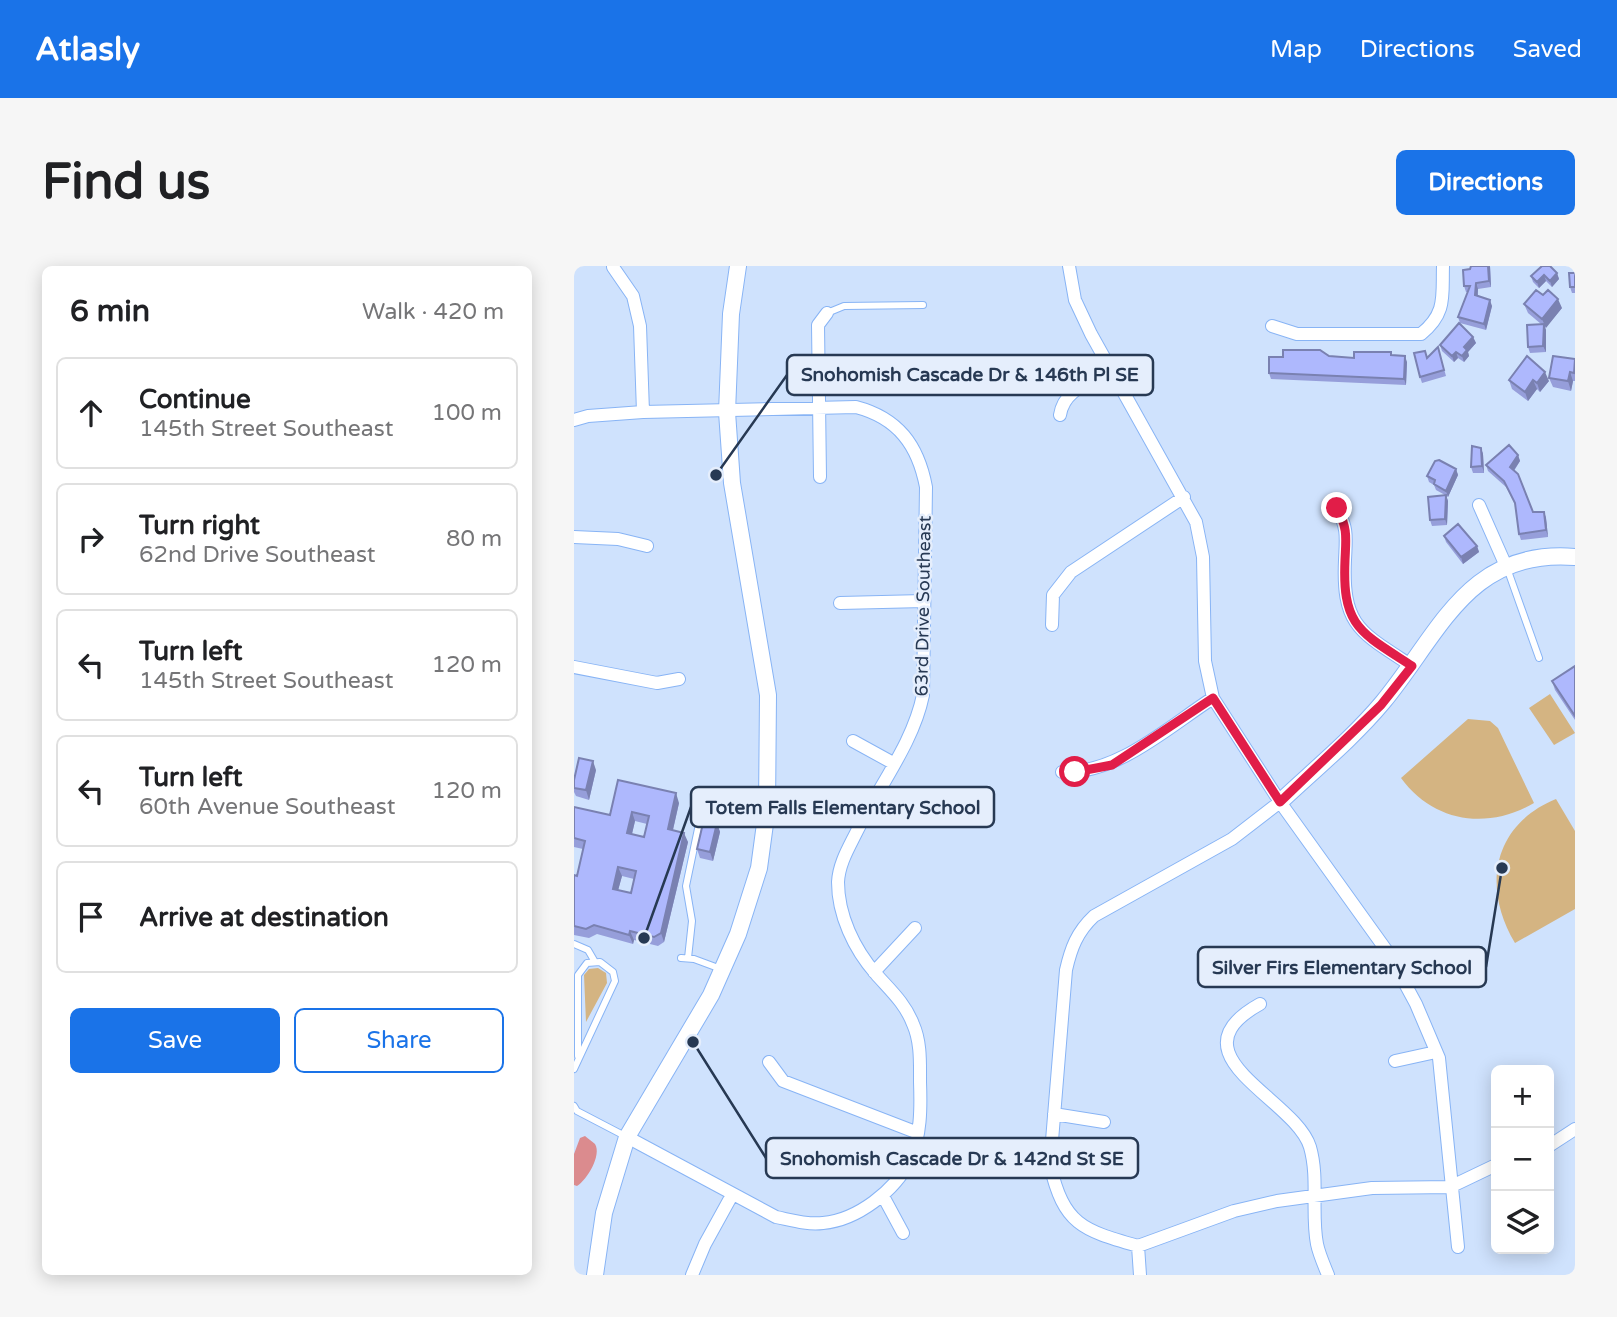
<!DOCTYPE html>
<meta charset="utf-8">
<style>
:root{--surface:#fff;--page:#f6f6f6;--text:#202124;--muted:#757577;--line:#e0e0e0;--accent:#1a73e8}
body{margin:0;font-family:"Varela Round",sans-serif;background:var(--page);color:var(--text)}
.controls{position:absolute;right:21px;bottom:21px;display:grid;overflow:hidden;border-radius:10px;box-shadow:0 4px 18px #0003}
.controls button{width:63px;height:63px;display:grid;place-items:center;padding:0;border:0;border-bottom:2px solid var(--line);background:var(--surface);color:var(--text);font:35px sans-serif}
.stop{position:absolute;width:21px;height:21px;margin:-16px;border:5px solid #e11d48;border-radius:50%;background:#fff}
.stop.end{background:#e11d48;border-color:#fff;box-shadow:0 2px 7px #0008}
.list{margin:0;padding:0;list-style:none}
h2{display:flex;justify-content:space-between;align-items:center;height:91px;margin:0;padding:0 28px;font-size:30px}
h2 small{font-size:23px;font-weight:400;color:var(--muted)}
.list li{display:grid;grid-template-columns:46px 1fr auto;gap:21px;align-items:center;box-sizing:border-box;height:112px;margin:0 14px 14px;padding:0 14px;border:2px solid var(--line);border-radius:10px}
.list b{display:block;font-size:26px;white-space:nowrap}
.list p{margin:0;font-size:23px;white-space:nowrap;color:var(--muted)}
.list em{font-size:23px;font-style:normal;color:var(--muted)}
.actions{display:flex;gap:14px;padding:21px 28px}
.actions a{flex:1;padding:16px 0;border:2px solid var(--accent);border-radius:10px;text-align:center;font-size:24px;color:var(--accent)}
.actions .main{background:var(--accent);color:#fff}
.icon{flex:none;width:38px;height:38px;fill:none;stroke:currentColor;stroke-width:2;stroke-linecap:round;stroke-linejoin:round}
.map{position:relative;flex:none;width:1001px;height:1009px;overflow:hidden;border-radius:10px}
header{display:flex;align-items:center;gap:42px;box-sizing:border-box;height:98px;padding:0 35px;background:var(--accent);color:#fff}
header strong{font-size:33px}
nav{display:flex;gap:38px;margin-inline-start:auto;font-size:24px}
.intro{display:flex;align-items:center;justify-content:space-between;box-sizing:border-box;height:168px;padding:0 42px}
h1{margin:0;font-size:49px}
.button{padding:18px 32px;border-radius:10px;background:var(--accent);color:#fff;font-size:24px;font-weight:700}
main{display:flex;gap:42px;padding:0 42px}
aside{flex:1;background:var(--surface);border-radius:10px;box-shadow:0 4px 18px #0003}
.map>svg:first-child{display:block}
</style>
<header>
<strong>Atlasly</strong>
<nav><a>Map</a><a>Directions</a><a>Saved</a></nav>
</header>
<div class="intro"><h1>Find us</h1><a class="button">Directions</a></div>
<main>
<aside>
<h2>6 min<small>Walk · 420 m</small></h2>
<ul class="list">
<li><svg class="icon" aria-label="ahead" viewBox="0 0 24 24"><path d="M12 20V5M6 11l6-6 6 6"/></svg><div><b>Continue</b><p>145th Street Southeast</p></div><em>100 m</em></li>
<li><svg class="icon" aria-label="right" viewBox="0 0 24 24"><path d="M7 20v-9h11M14 6l5 5-5 5"/></svg><div><b>Turn right</b><p>62nd Drive Southeast</p></div><em>80 m</em></li>
<li><svg class="icon" aria-label="left" viewBox="0 0 24 24"><path d="M17 20v-9H6M10 6l-5 5 5 5"/></svg><div><b>Turn left</b><p>145th Street Southeast</p></div><em>120 m</em></li>
<li><svg class="icon" aria-label="left" viewBox="0 0 24 24"><path d="M17 20v-9H6M10 6l-5 5 5 5"/></svg><div><b>Turn left</b><p>60th Avenue Southeast</p></div><em>120 m</em></li>
<li><svg class="icon" aria-label="arrive" viewBox="0 0 24 24"><path d="M6 21V4h12l-3 4 3 4H6"/></svg><div><b>Arrive at destination</b></div></li>
</ul>
<div class="actions"><a class="main">Save</a><a>Share</a></div>
</aside>
<div class="map">
<svg width="1001" height="1009" viewBox="0 0 1001 1009">
<rect width="100%" height="100%" fill="#cfe2fd"/>
<path fill="#d4b482" d="M976,428L1001,467L980,479L955,442Z
M894,453L916,455L924,462L960,537C914,564 860,557 827,512Z
M982,533L1001,565V643L941,677C908,622 918,559 982,533Z
M24,702L32,707L33,717L12,756L10,709L15,703Z"/>
<path fill="#db8b8e" d="M11,870C14,873 18,875 21,878C28,889 13,914 3,920L0,919V888L6,872Z"/>
<g fill="none" stroke-linecap="round" stroke-linejoin="round">
<g stroke="#88b4f5" stroke-width="8">
<path id="service" d="M253,47L270,40L349,39
M933,302L965,392
M0,678L14,684L21,696
M107,692L120,693L147,703
M114,692L118,655L112,620L126,553
M0,803L41,715L39,706L26,696L13,697L4,709V790
M0,840L3,845L51,870"/>
</g>
<g stroke="#88b4f5" stroke-width="14">
<path id="minor" d="M495,0L501,34L517,68L622,256L629,291L631,395L639,432L706,536L815,688L842,738L865,792L884,981
M39,1L59,30L66,60L69,146
M698,60L723,68H847C873,47 868,30 869,0
M486,149C490,123 516,117 537,105
M0,154L14,150L69,146L282,141C324,152 344,179 352,221L349,429C339,478 304,521 282,567C274,583 265,598 264,616C264,649 280,683 302,708C316,724 331,737 339,758C347,776 346,796 346,816C347,842 347,870 336,894C321,925 283,954 249,957C233,959 217,954 202,951L53,871
M246,211L244,59L253,47
M905,239L932,300
M763,242C774,263 772,271 771,294C768,360 786,366 838,400
M0,271L44,273L73,280
M266,337L350,335
M478,359L479,329L497,306L610,231
M0,401L83,417L105,413
M279,475L319,497
M488,506C544,508 594,461 639,432
M300,706L341,662
M686,738C594,789 721,832 736,881C745,912 737,947 743,978C745,988 750,999 754,1009
M821,795L862,786
M195,796L209,815L344,867
M480,848L530,856
M975,880L1001,863
M309,930L329,967
M564,980C508,964 490,959 476,899L492,704C497,682 503,666 520,650L658,573L706,536
M564,980L660,945L703,935L798,922L876,921L922,899
M564,980L566,1009
M118,1009L131,978L158,929"/>
</g>
<g stroke="#88b4f5" stroke-width="18">
<path id="tertiary" d="M706,536C740,504 779,472 809,436C866,367 894,282 1001,291
M21,1009L30,947L53,871L137,729L164,668L185,602L193,543L194,429L158,217L153,146L157,48L164,0"/>
</g>
<use href="#service" stroke="#fff" stroke-width="6"/>
<use href="#minor" stroke="#fff" stroke-width="12"/>
<use href="#tertiary" stroke="#fff" stroke-width="16"/>
</g>
<path fill="#969eda" fill-rule="evenodd" d="M897,0H916L917,21L904,23V30L918,40L912,64L886,57L884,51L894,26H892L890,20Z
M983,7L985,13L978,21L972,15L965,22L959,16L957,10Z
M1001,7V27H998L996,21Z
M950,38L988,42L971,62L972,64V86L956,87L954,81L967,58L954,47Z
M899,71L902,77L894,86L895,90L890,96L884,92L880,96L868,85L866,79Z
M864,81L872,110L848,117L846,111Z
M818,89L833,96L832,119L697,113L695,107L709,91L755,90L780,92Z
M1001,93V115H999L997,125L979,121L975,112Z
M935,114L975,115L966,126L963,123L954,135L938,123Z
M907,182L909,188L910,207H899L897,201Z
M944,189L946,195L940,205L959,246H970L972,252L974,271L947,274L945,268L942,239L932,221L914,205L912,199Z
M882,203L884,209L874,231L872,229L874,235L873,259L858,260L856,254L871,229L862,224L860,219L855,216L853,210Z
M870,270L903,280L905,286L889,298L872,276Z
M1001,400V454L981,424L978,415Z
M22,504L15,534L2,530L0,526V514Z
M105,537L99,564L114,576L90,676L84,680L60,674L59,678L23,668L15,672L0,669V609L3,610L9,583L0,581V541L36,549ZM61,555L73,558L70,571L58,568ZM48,610L60,613L57,627L44,624Z
M143,557L146,566L139,595L126,592L123,583Z"/>
<path fill="#7a81b1" d="M914,0H916L917,21L915,15Z
M983,7L985,13L978,21L976,15Z
M970,9L972,15L965,22L963,16Z
M902,17L904,23L903,36L901,29Z
M984,33L988,42L972,62L968,53Z
M916,34L918,40L912,64L910,58Z
M970,58L972,64V86L969,80Z
M899,71L902,77L894,86L895,90L890,96L888,90L890,81Z
M882,86L884,92L880,96L878,90Z
M831,90L833,96L832,119L830,113Z
M971,106L975,115L966,126L963,117Z
M996,106L999,115L997,125L994,115Z
M959,114L963,123L954,135L951,126Z
M907,182L909,188L910,207L908,200Z
M944,189L946,195L938,207L936,201Z
M882,203L884,209L874,231L872,225Z
M872,229L874,235L873,259L871,253Z
M970,246L972,252L974,271L972,264Z
M903,280L905,286L889,298L887,291Z
M19,495L22,504L15,534L12,524Z
M102,527L105,537L97,572L94,563Z
M58,546L61,555L56,576L53,567Z
M143,557L146,566L139,595L136,586Z
M110,567L114,576L90,676L87,667Z
M44,601L48,610L42,632L39,623Z
M56,665L60,674L59,678L55,669Z"/>
<path fill="#aeb8fd" stroke="#7a81b1" stroke-width="2" fill-rule="evenodd" d="M897,0H914L915,15L902,17L901,29L916,34L910,58L884,51L896,20H890L889,4L896,3Z
M968,0H976L983,7L976,15L970,9L963,16L957,10Z
M995,7H1001V21H996Z
M962,24L969,29L974,24L984,33L968,53L950,38Z
M885,57L899,71L890,81L893,84L888,90L882,86L878,90L866,79Z
M970,58L969,80L954,81L953,59Z
M864,81L870,104L846,111L840,87L851,85L853,92Z
M709,84H746L755,90L780,92V86H817V89L831,90L830,113L695,107V91H709Z
M953,90L971,106L963,117L959,114L951,126L935,114Z
M979,90L1001,93L1000,107L996,106L994,115L975,112Z
M935,179L944,189L936,201L944,208L959,246H970L972,264L945,268L941,237L930,215L912,199Z
M898,180L907,182L908,200L897,201Z
M865,194L882,203L872,225L860,218L861,214L853,210L861,195Z
M872,229L871,253L856,254L854,231Z
M884,258L903,280L887,291L870,270Z
M1001,400V450L978,415Z
M5,492L19,495L12,524L0,522V514Z
M44,514L102,527L94,563L110,567L87,667L80,671L56,665L55,669L20,659L12,663L0,660V609L3,610L11,575L0,572V541L36,549ZM58,546L75,550L70,571L53,567ZM44,601L62,605L57,627L39,623Z
M130,553L143,557L136,586L123,583Z"/>
<g fill="none" stroke-linecap="round" stroke-linejoin="round">
<path stroke="#e11d48" stroke-width="9" d="M501,506L538,499L639,432L706,536L807,439L838,400C786,366 768,361 771,294C772,271 774,263 763,242"/>
</g>
<g text-anchor="middle" dominant-baseline="central" stroke-width="5" stroke-linejoin="round" paint-order="stroke">
<g font-size="18" fill="#273953" stroke="#e5eefc">
<text transform="translate(349 340) rotate(-89)">63rd Drive Southeast</text>
</g>
</g>
<path fill="none" stroke="#273953" stroke-width="2.5" d="M142 209L213 109M70 672L117 541M928 602L912 701M119 776L192 892"/>
<g fill="#273953" stroke="#e5eefc" stroke-width="2.5">
<circle cx="142" cy="209" r="7"/>
<circle cx="70" cy="672" r="7"/>
<circle cx="928" cy="602" r="7"/>
<circle cx="119" cy="776" r="7"/>
</g>
<g fill="#e5eefc" stroke="#273953" stroke-width="2.5">
<rect x="213" y="89" width="366" height="40" rx="7"/>
<rect x="117" y="521" width="303" height="40" rx="7"/>
<rect x="624" y="681" width="288" height="40" rx="7"/>
<rect x="192" y="872" width="372" height="40" rx="7"/>
</g>
<g font-size="19" text-anchor="middle" font-weight="bold" fill="#273953">
<text x="396" y="115">Snohomish Cascade Dr &amp; 146th Pl SE</text>
<text x="269" y="548">Totem Falls Elementary School</text>
<text x="768" y="708">Silver Firs Elementary School</text>
<text x="378" y="899">Snohomish Cascade Dr &amp; 142nd St SE</text>
</g>
</svg>
<div class="controls">
<button>+</button>
<button>−</button>
<button><svg class="icon" aria-label="layers" viewBox="0 0 24 24"><path d="M12 4l9 5-9 5-9-5zM3 14l9 5 9-5"/></svg></button>
</div>
<div class="stop" style="left:501px;top:506px"></div>
<div class="stop end" style="left:763px;top:242px"></div>
</div>
</main>
